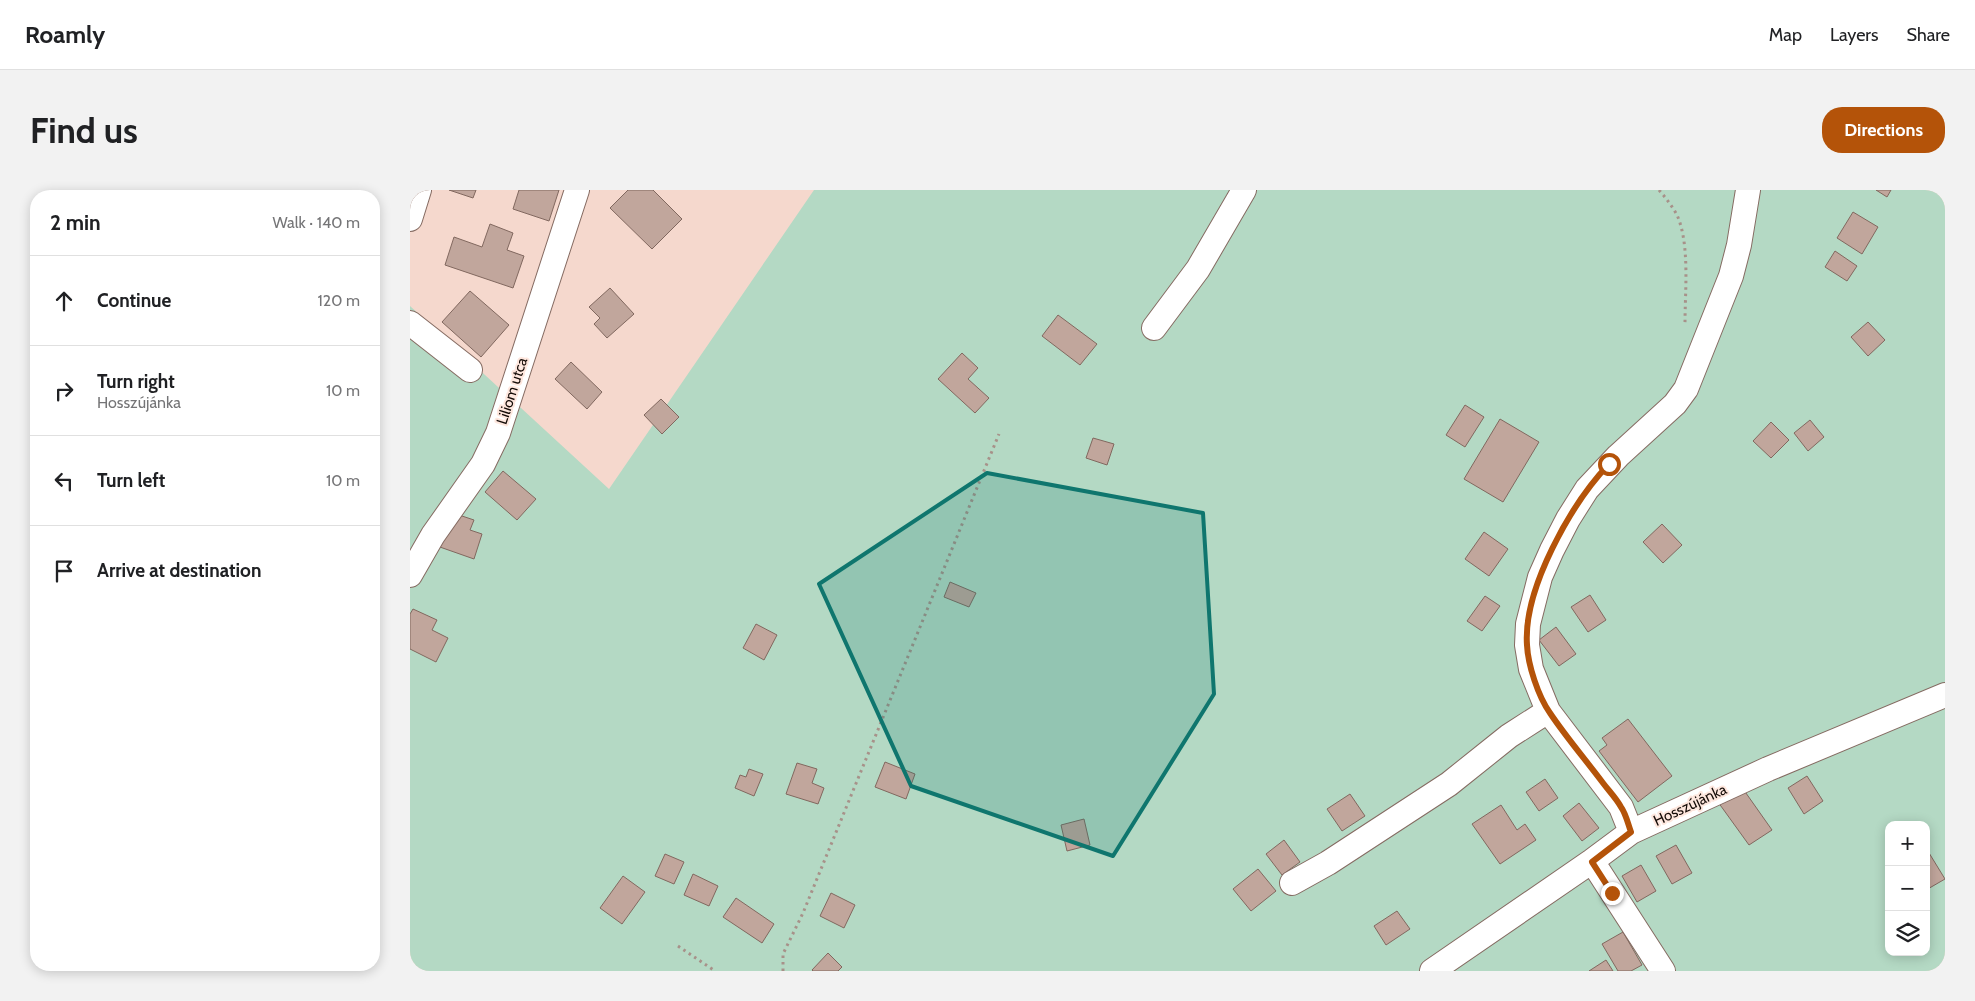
<!DOCTYPE html>
<meta charset="utf-8">
<style>
:root{--surface:#fff;--page:#f2f2f2;--text:#202124;--muted:#757577;--line:#e0e0e0;--accent:#b45309}
body{margin:0;font-family:Cabin,sans-serif;background:var(--page);color:var(--text)}
.controls{position:absolute;right:15px;bottom:15px;display:grid;overflow:hidden;border-radius:10px;box-shadow:0 2px 12px #0003}
.controls button{width:45px;height:45px;display:grid;place-items:center;padding:0;border:0;border-bottom:1px solid var(--line);background:var(--surface);color:var(--text);font:25px sans-serif}
.stop{position:absolute;width:15px;height:15px;margin:-11px;border:4px solid #b45309;border-radius:50%;background:#fff}
.stop.end{background:#b45309;border-color:#fff;box-shadow:0 1px 5px #0008}
.list{margin:0;padding:0;list-style:none}
h2{display:flex;justify-content:space-between;align-items:center;height:65px;margin:0;padding:0 20px;font-size:21px}
h2 small{font-size:16px;font-weight:400;color:var(--muted)}
.list li{display:grid;grid-template-columns:32px 1fr auto;gap:15px;align-items:center;box-sizing:border-box;height:90px;padding:0 20px;border-top:1px solid var(--line)}
.list b{display:block;font-size:19px;white-space:nowrap}
.list p{margin:0;font-size:16px;white-space:nowrap;color:var(--muted)}
.list em{font-size:16px;font-style:normal;color:var(--muted)}
.icon{flex:none;width:28px;height:28px;fill:none;stroke:currentColor;stroke-width:2;stroke-linecap:round;stroke-linejoin:round}
.map{position:relative;flex:none;width:1535px;height:781px;overflow:hidden;border-radius:20px}
header{display:flex;align-items:center;gap:30px;box-sizing:border-box;height:70px;padding:0 25px;background:var(--surface);border-bottom:1px solid var(--line)}
header strong{font-size:24px}
nav{display:flex;gap:28px;margin-inline-start:auto;font-size:18px}
.intro{display:flex;align-items:center;justify-content:space-between;box-sizing:border-box;height:120px;padding:0 30px}
h1{margin:0;font-size:35px}
.button{padding:12px 22px;border-radius:20px;background:var(--accent);color:#fff;font-size:18px;font-weight:700}
main{display:flex;gap:30px;padding:0 30px}
aside{flex:1;background:var(--surface);border-radius:20px;box-shadow:0 2px 12px #0003}
.map>svg:first-child{display:block}
</style>
<header>
<strong>Roamly</strong>
<nav><a>Map</a><a>Layers</a><a>Share</a></nav>
</header>
<div class="intro"><h1>Find us</h1><a class="button">Directions</a></div>
<main>
<aside>
<h2>2 min<small>Walk · 140 m</small></h2>
<ul class="list">
<li><svg class="icon" aria-label="ahead" viewBox="0 0 24 24"><path d="M12 20V5M6 11l6-6 6 6"/></svg><div><b>Continue</b></div><em>120 m</em></li>
<li><svg class="icon" aria-label="right" viewBox="0 0 24 24"><path d="M7 20v-9h11M14 6l5 5-5 5"/></svg><div><b>Turn right</b><p>Hosszújánka</p></div><em>10 m</em></li>
<li><svg class="icon" aria-label="left" viewBox="0 0 24 24"><path d="M17 20v-9H6M10 6l-5 5 5 5"/></svg><div><b>Turn left</b></div><em>10 m</em></li>
<li><svg class="icon" aria-label="arrive" viewBox="0 0 24 24"><path d="M6 21V4h12l-3 4 3 4H6"/></svg><div><b>Arrive at destination</b></div></li>
</ul>
</aside>
<div class="map">
<svg width="1535" height="781" viewBox="0 0 1535 781">
<rect width="100%" height="100%" fill="#f5d8cd"/>
<path fill="#b4d9c4" fill-rule="evenodd" d="M404,0H1535V781H0V116L199,299ZM1479,635H1516V762H1479Z"/>
<path fill="#c1a69c" stroke="#81685f" d="M39,0H66L63,8Z
M109,0H149L139,31L103,19Z
M218,0H243L272,29L242,59L200,18Z
M1466,0H1481L1477,7Z
M1443,22L1468,37L1452,64L1427,48Z
M80,34L103,43L97,60L114,66L103,98L35,75L44,47L72,57Z
M1425,61L1447,76L1437,91L1415,77Z
M200,98L224,124L197,148L184,134L190,128L179,117Z
M60,101L99,135L71,167L32,132Z
M648,125L687,154L670,175L632,146Z
M1458,132L1475,150L1458,166L1441,147Z
M552,163L568,178L558,189L579,208L565,223L528,189Z
M161,172L192,202L177,219L145,189Z
M251,209L269,227L252,244L234,225Z
M1055,215L1074,227L1055,257L1036,245Z
M1090,229L1129,252L1093,312L1054,289Z
M1400,230L1414,247L1398,261L1384,243Z
M1361,232L1379,250L1361,268L1343,251Z
M683,248L704,254L697,275L676,268Z
M93,281L126,309L107,330L75,302Z
M49,325L64,330L60,340L72,344L64,369L27,356L35,332L45,335Z
M1252,334L1272,355L1253,373L1233,352Z
M1074,342L1098,359L1079,386L1055,369Z
M540,392L566,403L559,417L534,407Z
M1180,405L1196,430L1178,442L1161,417Z
M1075,406L1090,416L1072,441L1057,431Z
M3,419L27,430L22,440L38,448L26,472L0,459V424Z
M346,434L367,445L354,470L333,458Z
M1146,437L1166,464L1149,476L1129,450Z
M1218,529L1262,586L1228,612L1189,561L1197,555L1192,548Z
M475,572L505,584L496,609L465,597Z
M387,573L407,579L402,593L414,598L408,614L376,604Z
M339,579L353,584L344,606L325,598L330,585L336,587Z
M1397,586L1413,611L1394,624L1378,598Z
M1135,589L1148,608L1129,621L1116,602Z
M1331,596L1362,640L1339,655L1308,612Z
M940,604L955,626L932,641L917,619Z
M1169,613L1189,638L1172,651L1153,626Z
M1091,615L1107,640L1115,634L1126,650L1090,674L1062,634Z
M674,629L680,655L657,661L651,635Z
M874,650L890,672L872,685L856,664Z
M1266,655L1282,683L1262,694L1246,666Z
M1516,658L1535,689L1516,700Z
M255,664L274,672L264,694L245,686Z
M1231,675L1246,701L1227,712L1212,686Z
M848,679L866,701L841,721L823,699Z
M283,684L308,696L299,716L274,705Z
M213,686L235,702L212,734L190,718Z
M421,703L445,715L434,738L410,726Z
M326,708L364,734L352,753L313,727Z
M987,721L1000,739L976,755L964,736Z
M1213,742L1232,775L1221,781H1208L1192,754Z
M418,763L432,777L428,781H403L402,780Z
M1196,770L1203,781H1179Z"/>
<g fill="none" stroke-linecap="round" stroke-linejoin="round">
<g stroke="#856b62" stroke-width="26">
<path id="street" d="M0,29L9,0
M0,133L60,180
M744,138L788,79L834,0
M0,385L23,345L73,274L88,243L167,0
M1221,642L1211,617L1138,521L1121,479L1117,455L1118,434L1130,387L1142,360L1158,329L1177,299L1208,266L1265,214L1276,199L1321,86L1329,55L1338,0
M1182,671L1253,781
M882,693L918,673L1039,594L1099,546L1138,521
M1022,781L1182,671L1221,642L1358,579L1535,505"/>
</g>
<path stroke="#a79189" stroke-width="3" stroke-dasharray="2.5 4" stroke-linecap="butt" d="M1249,0C1256,8 1262,16 1267,25C1280,54 1275,101 1275,133
M268,756L305,781
M373,781V764L393,723L589,244"/>
<use href="#street" stroke="#fff" stroke-width="24"/>
</g>
<g fill="none" stroke-linecap="round" stroke-linejoin="round">
<path stroke="#b45309" stroke-width="6" d="M1199,274C1161,314 1113,399 1117,455C1118,475 1128,506 1140,523C1156,547 1175,569 1193,593C1199,601 1206,608 1211,617C1216,624 1218,634 1221,642L1182,672L1202,703"/>
</g>
<path fill="#0f766e" fill-opacity="0.2" stroke="#0f766e" stroke-width="4" stroke-linejoin="round" d="M577,283L793,323L804,504L703,666L501,596L409,394Z"/>
<g text-anchor="middle" dominant-baseline="central" stroke-width="4" stroke-linejoin="round" paint-order="stroke">
<g font-size="15" fill="#140b07" stroke="#fee7de">
<text transform="translate(102 201) rotate(-72)">Liliom utca</text>
<text transform="translate(1280 615) rotate(-25)">Hosszújánka</text>
</g>
</g>
</svg>
<div class="controls">
<button>+</button>
<button>−</button>
<button><svg class="icon" aria-label="layers" viewBox="0 0 24 24"><path d="M12 4l9 5-9 5-9-5zM3 14l9 5 9-5"/></svg></button>
</div>
<div class="stop" style="left:1199px;top:274px"></div>
<div class="stop end" style="left:1202px;top:703px"></div>
</div>
</main>
